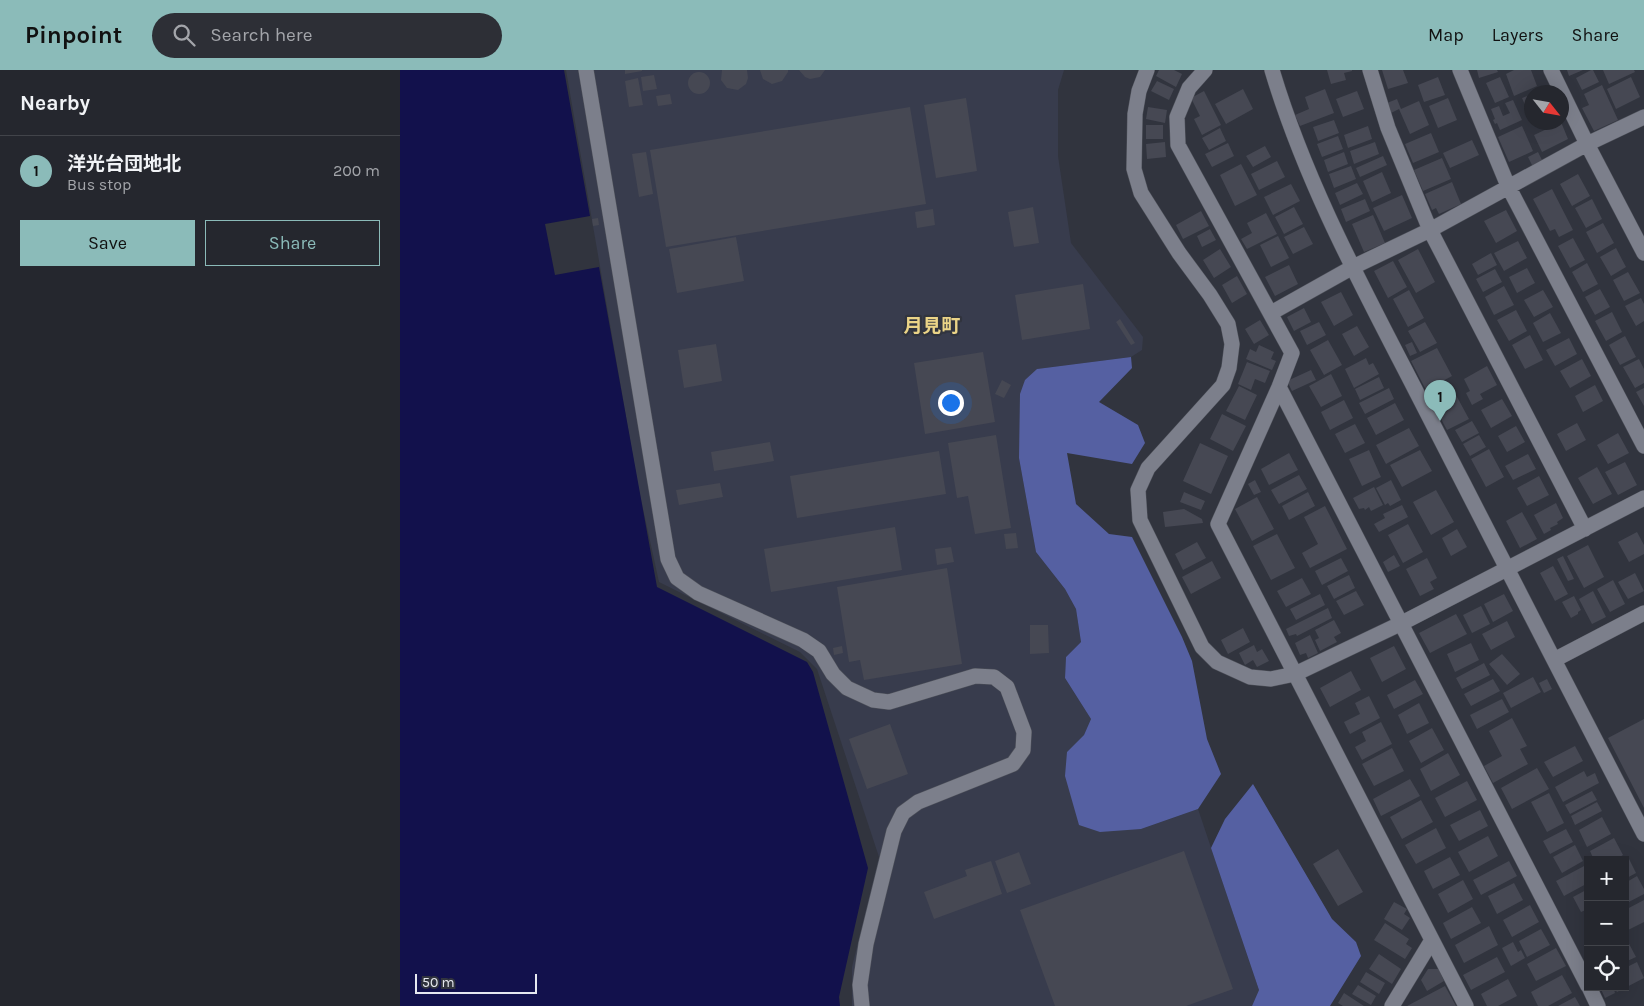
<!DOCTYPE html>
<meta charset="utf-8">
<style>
:root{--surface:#25272e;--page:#2d2f36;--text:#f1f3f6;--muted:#a3a5aa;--line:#42444a;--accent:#8bbbb9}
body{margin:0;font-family:Karla,"Noto Sans JP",sans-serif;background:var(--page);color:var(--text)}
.controls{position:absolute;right:15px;bottom:15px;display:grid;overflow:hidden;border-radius:0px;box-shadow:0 5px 20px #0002}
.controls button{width:45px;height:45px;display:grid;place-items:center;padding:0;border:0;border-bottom:1px solid var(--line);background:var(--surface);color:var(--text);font:25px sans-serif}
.compass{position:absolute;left:1124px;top:15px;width:45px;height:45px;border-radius:50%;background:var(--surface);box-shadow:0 5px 20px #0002;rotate:121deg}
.scale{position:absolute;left:15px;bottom:12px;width:122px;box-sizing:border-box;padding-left:5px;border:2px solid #e6e8ef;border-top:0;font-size:14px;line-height:18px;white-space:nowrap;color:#e6e8ef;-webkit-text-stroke:4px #31343e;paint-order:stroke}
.you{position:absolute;left:550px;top:332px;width:18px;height:18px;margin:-12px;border:4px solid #fff;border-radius:50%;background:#1a73e8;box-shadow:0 0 0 8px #1a73e833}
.badge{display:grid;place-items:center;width:32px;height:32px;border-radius:50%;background:var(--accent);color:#111;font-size:16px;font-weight:700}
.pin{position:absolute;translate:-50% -41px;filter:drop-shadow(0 1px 2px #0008)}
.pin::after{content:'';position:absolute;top:26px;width:18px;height:15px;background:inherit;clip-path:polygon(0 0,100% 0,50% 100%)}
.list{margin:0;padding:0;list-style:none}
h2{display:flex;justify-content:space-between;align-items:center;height:65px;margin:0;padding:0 20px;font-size:21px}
h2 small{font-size:16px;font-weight:400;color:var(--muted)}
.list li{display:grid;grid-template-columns:32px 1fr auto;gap:15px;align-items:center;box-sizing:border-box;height:70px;padding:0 20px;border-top:1px solid var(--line)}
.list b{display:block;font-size:19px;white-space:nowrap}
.list p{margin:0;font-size:16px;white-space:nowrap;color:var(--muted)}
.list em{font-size:16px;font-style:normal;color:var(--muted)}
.actions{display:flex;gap:10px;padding:15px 20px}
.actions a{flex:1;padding:11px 0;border:1px solid var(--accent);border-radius:0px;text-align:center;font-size:18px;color:var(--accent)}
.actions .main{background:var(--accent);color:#111}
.icon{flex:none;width:28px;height:28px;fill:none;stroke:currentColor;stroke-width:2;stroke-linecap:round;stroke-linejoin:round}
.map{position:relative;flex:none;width:1244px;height:936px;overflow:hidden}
header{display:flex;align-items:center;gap:30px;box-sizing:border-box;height:70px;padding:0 25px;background:var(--accent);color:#111}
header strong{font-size:24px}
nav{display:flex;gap:28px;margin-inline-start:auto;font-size:18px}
.search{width:350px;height:45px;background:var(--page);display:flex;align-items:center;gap:12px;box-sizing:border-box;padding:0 18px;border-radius:28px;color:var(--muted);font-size:19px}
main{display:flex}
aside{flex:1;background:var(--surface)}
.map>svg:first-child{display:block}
</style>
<header>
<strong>Pinpoint</strong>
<div class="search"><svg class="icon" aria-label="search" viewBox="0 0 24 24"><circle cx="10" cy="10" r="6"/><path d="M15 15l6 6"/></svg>Search here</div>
<nav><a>Map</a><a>Layers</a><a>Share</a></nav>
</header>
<main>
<aside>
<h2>Nearby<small></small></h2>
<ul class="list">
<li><span class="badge">1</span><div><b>洋光台団地北</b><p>Bus stop</p></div><em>200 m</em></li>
</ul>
<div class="actions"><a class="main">Save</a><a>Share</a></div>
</aside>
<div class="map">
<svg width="1244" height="936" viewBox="0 0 1244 936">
<rect width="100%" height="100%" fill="#31343e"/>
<path fill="#383c4d" d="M166,0H664L658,20V86L671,173L743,267L742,280L731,287L637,299L619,388L636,482L665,519L676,539L681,572L666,587L665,608L691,649L684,665L667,682L741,759L798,739L859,920L852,936H452V897L479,787L417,599L400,582L259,512L238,416Z"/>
<path fill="#5560a2" d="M731,287L732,298L699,332L738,355L745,373L732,394L667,383L676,434L709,464L732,467L782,567L792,591L807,669L821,704L798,739L741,759L700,762L679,755L665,706L667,682L684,665L691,649L665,608L666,587L681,572L676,539L665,519L636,482L619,388L620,324L625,310L637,299Z
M853,714L932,849L956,872L961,886L930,936H852L859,920L811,778L825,749Z"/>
<path fill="#12114c" d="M0,0H164L190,146L145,154L155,205L199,197L257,517L407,592L413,602L468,798L439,927L440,936H0Z"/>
<path fill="#464853" d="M225,0H242V1L225,4Z
M322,0H347L348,8L346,14L338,20L327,18L321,10Z
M360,0H388V2L382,11L372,14L363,9Z
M399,0H425L420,7L410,9L405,7Z
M759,0H774L782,4L776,17L756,6Z
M927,0H952V1L944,3L946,10L931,14Z
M982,0H1003L1008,13L988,19Z
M1077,0H1097L1098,2L1079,8Z
M1114,0H1131L1137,16L1114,26L1106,4Z
M1167,0H1183L1169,6Z
M1191,0H1193L1199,12L1182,20L1176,8Z
M1203,0H1234L1235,2L1209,14Z
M288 13a11 11 0 1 1 22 0a11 11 0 1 1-22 0Z
M254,5L257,19L243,21L241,7Z
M1038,7L1045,25L1024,32L1018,15Z
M1100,7L1109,27L1095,33L1086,13Z
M1231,7L1240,27L1216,39L1207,19Z
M238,8L243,35L229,37L225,11Z
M757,11L774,19L769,30L751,21Z
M1202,15L1218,50L1194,61L1182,38L1189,35L1184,24Z
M843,19L853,39L826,54L815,34Z
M925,19L934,43L900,56L895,45L909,39L905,27Z
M804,21L821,55L802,65L794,49L800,46L791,28Z
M957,21L964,39L943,47L936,29Z
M270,24L272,34L258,36L256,26Z
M1132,24V41L1128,42L1122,28Z
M566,28L577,101L536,108L524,35Z
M1048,28L1057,50L1038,58L1029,36Z
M997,29L1001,39L1019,31L1029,55L1010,64L999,39L991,43L987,33Z
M1113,30L1122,50L1100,60L1097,53L1095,54L1093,50L1095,49L1091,39L1099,36L1103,46L1110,43L1105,33Z
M510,37L526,134L266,177L250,80Z
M748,37L767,40L765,53L746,49Z
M934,50L939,63L918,71L913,57Z
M1147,52H1161L1168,69L1142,82L1134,65L1149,58Z
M746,55H763V69H746Z
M968,56L972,69L948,78L944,65Z
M1122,56L1133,81L1109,92L1098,67Z
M820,58L826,71L809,80L802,68Z
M1031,63L1039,82L1013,93L1005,74Z
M938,66L943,79L922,87L917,74Z
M1072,70L1079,85L1050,98L1043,83Z
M765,72L766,87L747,89L746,74Z
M975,72L979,84L954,94L950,81Z
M828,73L834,86L812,97L805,84Z
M865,76L871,87L853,97L846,86Z
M246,82L253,124L239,127L232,84Z
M944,82L948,94L928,102L924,90Z
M1138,82L1143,92L1133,97L1128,87Z
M983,86L987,95L960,107L956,98Z
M1042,88L1051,109L1023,121L1014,100Z
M877,91L885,107L859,120L851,104Z
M841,94L857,125L835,136L820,105Z
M951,96L956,109L934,118L929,104Z
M982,102L991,123L972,132L963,111Z
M1178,104L1190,126L1172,136L1160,114Z
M1052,112L1061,134L1039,144L1036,138L1032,140L1025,124Z
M957,113L963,124L940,135L935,123Z
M891,114L900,131L873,145L864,127Z
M1152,119L1173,160L1159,167L1155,159L1150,161L1133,129Z
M1002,125L1012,148L984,161L973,138Z
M965,129L970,141L946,152L941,139Z
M1192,129L1202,149L1186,158L1175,138Z
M633,137L639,173L614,177L608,142Z
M894,137L903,154L884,164L875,147Z
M533,139L535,155L517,158L515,142Z
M1106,140L1117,161L1096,173L1084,151Z
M801,141L809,156L783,169L776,155Z
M866,143L877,164L847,179L841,169L852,163L847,153Z
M973,145L985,173L964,182L952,154Z
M198,148L199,155L193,156L192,149Z
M1203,153L1214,173L1197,183L1186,162Z
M904,157L913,174L893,184L884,167Z
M810,159L816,170L802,177L797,166Z
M878,166L889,188L871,197L860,175Z
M336,167L344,211L277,223L269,179Z
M1173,168L1185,190L1170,198L1158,176Z
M1118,171L1127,188L1104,201L1094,183Z
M1216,178L1226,197L1211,206L1200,187Z
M820,179L831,197L814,208L803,190Z
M1018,179L1035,212L1016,223L998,190Z
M1091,183L1097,195L1078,205L1072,194Z
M993,191L1007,217L988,228L974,201Z
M1187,193L1198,214L1183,222L1172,202Z
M889,195L898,214L875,226L865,207Z
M1127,198L1135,213L1117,223L1109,207Z
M1095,199L1102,212L1083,222L1076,209Z
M1228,202L1240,223L1224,231L1213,210Z
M837,206L847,224L832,233L822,215Z
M683,214L690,259L622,270L615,225Z
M1104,216L1114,235L1094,245L1085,227Z
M1200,219L1210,237L1195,245L1185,227Z
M1009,220L1024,248L1008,257L993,229Z
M1143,220L1153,237L1134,247L1124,230Z
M941,222L953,245L934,256L921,232Z
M1241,228L1244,234V251L1236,256L1225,236Z
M904,238L911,252L894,261L887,247Z
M1116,240L1127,261L1109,271L1097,250Z
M1212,242L1222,262L1206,271L1195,251Z
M1150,243L1161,263L1143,272L1133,253Z
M720,249L735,273L731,275L716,252Z
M860,250L869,265L854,274L845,259Z
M919,252L926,265L907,275L900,261Z
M1025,252L1037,273L1020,282L1008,261Z
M957,256L969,277L954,286L942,264Z
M1130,265L1143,290L1125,299L1112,275Z
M1225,266L1236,287L1220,295L1209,275Z
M1169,268L1177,284L1155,296L1146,280Z
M928,270L942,295L924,305L910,280Z
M1012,272L1017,283L1010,286L1005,275Z
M316,274L322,311L284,318L278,280Z
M859,275L874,282L871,289L876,291L872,300L846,289L850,279L856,282Z
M1037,278L1052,306L1026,320L1011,291Z
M583,282L595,352L525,364L514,293Z
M966,288L969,295L973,293L979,304L954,318L945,299Z
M1182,289L1191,306L1170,318L1160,301Z
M1239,289L1244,299V313L1235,318L1223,297Z
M847,292L870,301L865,313L855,309L851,320L838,314Z
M1087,296L1097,315L1080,324L1083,329L1072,335L1066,323L1070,321L1064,309Z
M911,300L916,310L892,321L887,311Z
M931,304L942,326L921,337L909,316Z
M979,307L984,318L960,330L955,319Z
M602,310L611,315L604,328L595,324Z
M1050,314L1069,349L1047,360L1028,325Z
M1195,315L1203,331L1183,342L1175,326Z
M839,316L857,325L845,350L826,341Z
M989,318L994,329L965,344L959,333Z
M1244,318V336L1236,322Z
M1102,329L1112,346L1091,358L1081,340Z
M944,330L953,348L930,360L921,342Z
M995,333L1004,350L976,365L967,348Z
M822,344L846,356L833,381L810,369Z
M1072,351L1079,363L1062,372L1055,360Z
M1177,353L1186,370L1166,381L1157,364Z
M955,354L965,373L945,383L935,364Z
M1116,356L1125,372L1107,382L1098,366Z
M1009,358L1019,376L986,394L976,375Z
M1218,363L1229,383L1208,394L1197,375Z
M596,365L611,458L575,464L568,426L557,428L548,373Z
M1079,365L1086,377L1070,386L1063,374Z
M370,372L374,391L314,401L311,382Z
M800,373L828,386L811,424L783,411Z
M1089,379L1104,407L1086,417L1071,389Z
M969,380L981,407L962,416L949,389Z
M1020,380L1032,401L1002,417L990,395Z
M539,381L546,424L397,448L390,406Z
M889,383L898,400L869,415L861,399Z
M1128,384L1136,399L1113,410L1105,396Z
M1225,392L1237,415L1218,425L1205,402Z
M1197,397L1212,424L1193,434L1178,408Z
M899,405L907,419L879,434L871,420Z
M1139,406L1149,425L1127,436L1117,418Z
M855,410L861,422L854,425L848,414Z
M991,410L1001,430L990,436L988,433L985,435L976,418Z
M320,413L323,427L279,435L276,420Z
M974,417L983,435L971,441L969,437L965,440L964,438L959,439L953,428Z
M1036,420L1054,452L1031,465L1013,432Z
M784,422L805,431L801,440L780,432Z
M908,422L915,436L889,450L882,436Z
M857,427L874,459L852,471L835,439Z
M1156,433L1163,448L1157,452L1158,454L1150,458L1151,460L1144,464L1134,445Z
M1002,435L1008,447L979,462L974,454L985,448L983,444Z
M925,436L947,479L910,498L902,483L918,474L904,447Z
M784,439L802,449L803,453L765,457L763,442Z
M1122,442L1137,469L1120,478L1106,451Z
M1008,454L1023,482L1003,493L988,465Z
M495,457L502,500L371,522L364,479Z
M1057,459L1067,477L1051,486L1042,468Z
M1237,462L1244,475V484L1229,492L1218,472Z
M616,463L618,478L606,479L604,464Z
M877,464L895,498L871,510L853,476Z
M797,472L806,488L783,500L775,484Z
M1188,475L1204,507L1184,518L1167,486Z
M551,477L554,492L537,495L535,479Z
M994,485L1000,496L988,502L983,492Z
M1163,486L1174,509L1168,511L1157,489Z
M941,488L948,501L922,515L915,501Z
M1027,488L1037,508L1030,512L1034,519L1020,526L1006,499Z
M812,491L821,508L791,524L782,507Z
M1153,496L1168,524L1155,531L1140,503Z
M547,498L562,594L464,610L460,590L449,592L437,517Z
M1235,503L1244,521L1228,529L1218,512Z
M949,505L955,518L934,529L927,516Z
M902,508L911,524L886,537L877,521Z
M1213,510L1225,534L1210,542L1197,519Z
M956,521L964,535L944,545L936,531Z
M1193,521L1206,547L1192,554L1179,529Z
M920,524L925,535L896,550L890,539Z
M1104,524L1113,541L1093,552L1084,534Z
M1174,526L1181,540L1178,542V544L1171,548L1162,532Z
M1081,536L1090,554L1072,563L1063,545Z
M928,538L932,548L897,566L896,564L889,566L886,559Z
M1056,544L1067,564L1030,583L1019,563Z
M934,550L941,563L934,567L937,572L920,581L915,570L919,568L915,560Z
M1107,551L1115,567L1091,580L1082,564Z
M630,555H648L649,583L630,584Z
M843,558L850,572L828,584L821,570Z
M910,565L918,583L908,588L906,583L900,585L895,573Z
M1071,573L1079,590L1055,602L1047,584Z
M854,575L857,582L862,579L869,591L857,597L853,590L845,595L839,583Z
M442,576L443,583L434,585L433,578Z
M994,576L1006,599L982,612L970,588Z
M1102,584L1120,604L1107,615L1089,594Z
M1084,593L1090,605L1062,619L1056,608Z
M951,601L961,620L930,637L920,618Z
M1133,607L1141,622L1111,638L1103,623Z
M1093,609L1100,621L1071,636L1064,624Z
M1147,609L1152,619L1144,623L1139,613Z
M1015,610L1023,624L994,639L987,625Z
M969,626L980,648L950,664L944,652L960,644L955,633Z
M1102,629L1109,642L1077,659L1070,645Z
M1019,633L1029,653L1007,664L998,645Z
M1112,648L1127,676L1120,679L1128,694L1093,713L1084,696L1102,686L1089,661Z
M1244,649V738L1208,668Z
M981,652L992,674L962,690L955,677L966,671L962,662Z
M490,654L508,704L467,719L449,669Z
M1032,658L1044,680L1021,693L1009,671Z
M1175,676L1183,691L1153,707L1144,692Z
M992,678L1004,701L974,716L962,694Z
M1048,683L1060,705L1031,721L1020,699Z
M1137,698L1149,719L1112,739L1101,718Z
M1184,701L1187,707L1195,703L1199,713L1163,732L1155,717Z
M1010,709L1020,726L981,746L973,729Z
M1067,711L1077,730L1045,747L1035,728Z
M1192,721L1197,730L1170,744L1165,735Z
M1149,723L1164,753L1147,762L1131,732Z
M1021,730L1033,752L1002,769L990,747Z
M1197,732L1202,741L1175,755L1171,746Z
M1080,740L1088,756L1059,771L1050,755Z
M1202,747L1211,764L1187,777L1179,760Z
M1036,758L1046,778L1016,794L1005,775Z
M1166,759L1173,772L1150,784L1143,771Z
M1088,766L1098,786L1069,802L1058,782Z
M1214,768L1223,785L1215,790H1194L1190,781Z
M1175,775L1183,791L1162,803L1153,787Z
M938,779L963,822L938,836L913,794Z
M784,781L833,919L786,936H655L620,840Z
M619,782L631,814L607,823L595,791Z
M1050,787L1060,805L1033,819L1024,801Z
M1228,787L1236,803L1225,809V790H1222Z
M591,791L602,824L534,849L524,822L567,806L565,800Z
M1109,791L1117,806L1081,825L1073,810Z
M1186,795L1188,813L1164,826L1156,811Z
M1237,806L1244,819V824L1225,834V813Z
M1063,810L1073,829L1048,843L1038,824Z
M1114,813L1123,830L1097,844L1088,826Z
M1188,819V839L1181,842L1173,827Z
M1244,830V852L1228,860L1225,854V840Z
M994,832L1007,839L1004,844L1010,848L1002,860L984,849Z
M1130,835L1139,852L1112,867L1103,850Z
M1072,837L1081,853L1051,869L1043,853Z
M985,853L1009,869L1006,874L1012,878L1005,889L974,870Z
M1089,856L1098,875L1064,893L1055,875Z
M1141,859L1150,875L1127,887L1119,871Z
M1225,870H1227L1236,887L1225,892Z
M1113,872L1118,882L1121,880L1125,888L1111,896L1102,878Z
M1156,878L1166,896L1136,911L1127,894Z
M979,884L1001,899L992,914L969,899Z
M1097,887L1105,902L1071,920L1063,905Z
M1237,892L1244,908L1217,922L1214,917H1225V898Z
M1028,899H1039L1044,911L1027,921L1021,910Z
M966,902L985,913L979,924L960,912Z
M1162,905L1172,923L1148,936H1138L1131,922Z
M1108,909L1117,926L1098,936H1087L1081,924Z
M958,915L976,926L971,935L952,924Z
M1045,916L1056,936H1007Z
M1200,917H1213L1215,923L1205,928Z
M944,923L964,936H943L938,933Z
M1175,927L1180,936H1158Z"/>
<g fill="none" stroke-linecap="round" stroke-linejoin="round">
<g stroke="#4e515a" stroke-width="16">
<path id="minor" d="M186,0L268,489L277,508L298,523L403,570L419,581L433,604L447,618L473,630L489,632L575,606L594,607L607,617L624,662L623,680L613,694L518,732L503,743L494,761L466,874L460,915L462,936
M747,0L739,21L735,44L734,99L741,123L779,183L810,225L828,254L832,274L829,298L823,315L748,398L738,420L740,450L802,577L817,592L850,607L871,609L895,604L1002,553L1244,428
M805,0L789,18L777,47L778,75L892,283L879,317L818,454L1066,936
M872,0C906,114 963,218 1017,323C1092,471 1168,617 1244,764
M970,0L988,58L1030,160L1185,459
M1060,0L1108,116L1244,376
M1151,0L1187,74L1244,183
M871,243L953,197L1030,160L1187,74L1244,47
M879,317L1188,916
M1154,590L1244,543
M1189,917L1198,936
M992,936L1032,870"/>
</g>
<use href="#minor" stroke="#7c7f8b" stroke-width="15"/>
</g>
<g text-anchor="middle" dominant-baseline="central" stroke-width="4.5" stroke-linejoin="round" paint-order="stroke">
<g font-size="19" font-weight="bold" fill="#ebd487" stroke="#31343e">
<text x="532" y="256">月見町</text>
</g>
</g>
</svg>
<div class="controls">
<button>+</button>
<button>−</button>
<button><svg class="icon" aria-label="locate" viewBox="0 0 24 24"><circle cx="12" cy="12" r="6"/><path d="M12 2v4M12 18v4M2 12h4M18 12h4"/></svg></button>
</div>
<svg class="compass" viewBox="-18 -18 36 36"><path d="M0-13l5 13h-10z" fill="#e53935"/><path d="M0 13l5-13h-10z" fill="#a3a5aa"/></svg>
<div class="scale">50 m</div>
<div class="you"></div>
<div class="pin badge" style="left:1040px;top:351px">1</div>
</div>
</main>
